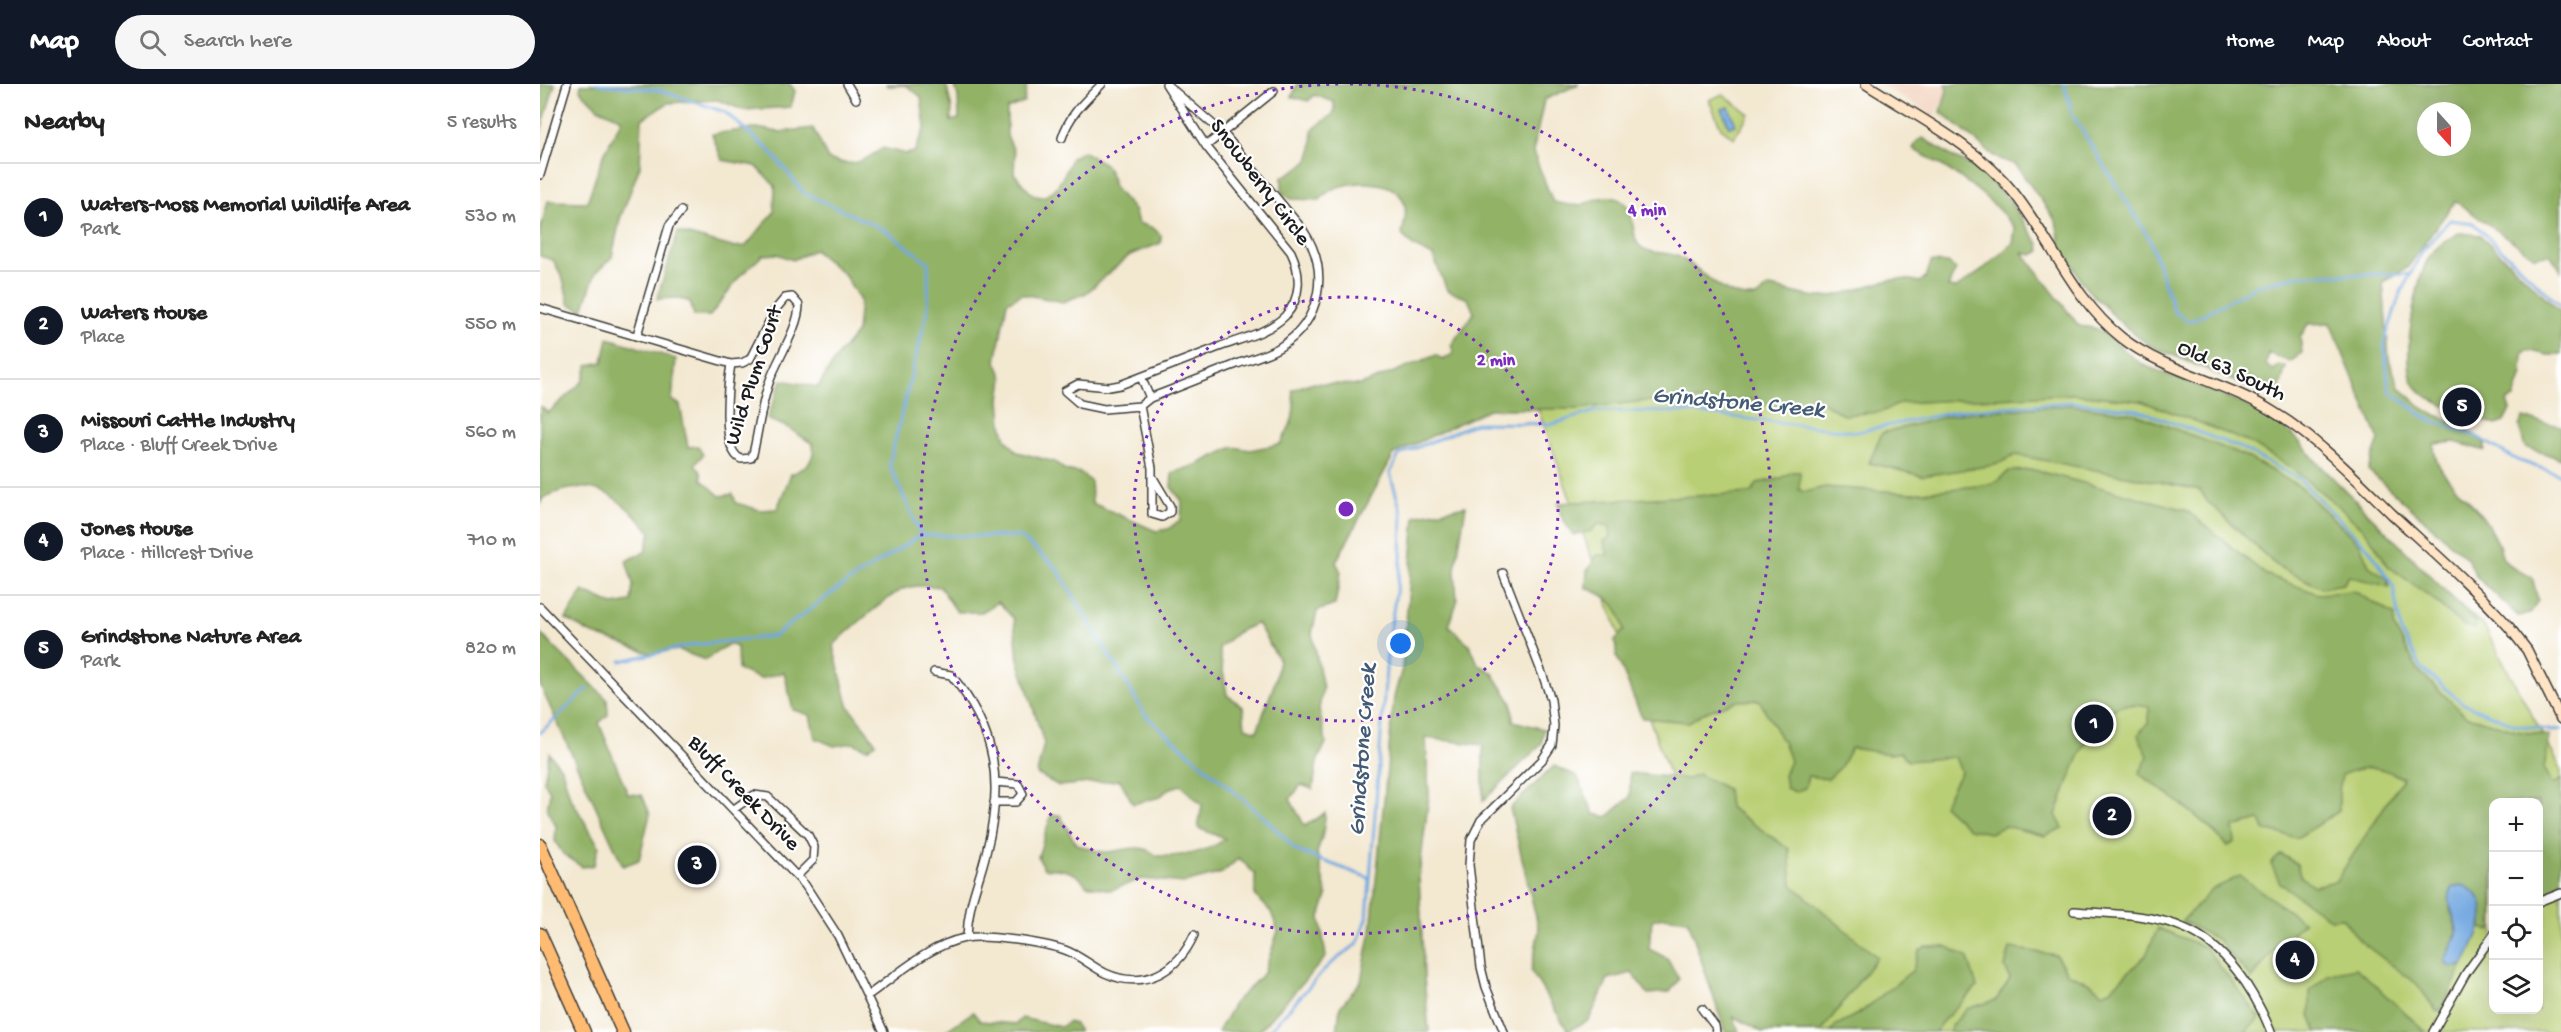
<!DOCTYPE html>
<meta charset="utf-8">
<style>
:root{--surface:#fff;--page:#f6f6f6;--text:#222;--muted:#767676;--line:#e0e0e0;--accent:#111827}
body{margin:0;font-family:"Gochi Hand",sans-serif;background:var(--page);color:var(--text)}
.controls{position:absolute;right:18px;bottom:18px;display:grid;overflow:hidden;border-radius:12px;box-shadow:0 6px 24px #0002}
.controls button{width:54px;height:54px;display:grid;place-items:center;padding:0;border:0;border-bottom:2px solid var(--line);background:var(--surface);color:var(--text);font:30px sans-serif}
.compass{position:absolute;left:1877px;top:18px;width:54px;height:54px;border-radius:50%;background:var(--surface);box-shadow:0 6px 24px #0002;rotate:159deg}
.you{position:absolute;left:861px;top:560px;width:21px;height:21px;margin:-15px;border:4px solid #fff;border-radius:50%;background:#1a73e8;box-shadow:0 0 0 9px #1a73e833}
.badge{display:grid;place-items:center;width:39px;height:39px;border-radius:50%;background:var(--accent);color:#fff;font-size:20px;font-weight:700}
.pin{position:absolute;translate:-50% -50%;border:3px solid #fff;box-shadow:0 2px 6px #0006}
.list{margin:0;padding:0;list-style:none}
h2{display:flex;justify-content:space-between;align-items:center;height:78px;margin:0;padding:0 24px;font-size:26px}
h2 small{font-size:20px;font-weight:400;color:var(--muted)}
.list li{display:grid;grid-template-columns:39px 1fr auto;gap:18px;align-items:center;box-sizing:border-box;height:108px;padding:0 24px;border-top:2px solid var(--line)}
.list b{display:block;font-size:22px;white-space:nowrap}
.list p{margin:0;font-size:20px;white-space:nowrap;color:var(--muted)}
.list em{font-size:20px;font-style:normal;color:var(--muted)}
.icon{flex:none;width:33px;height:33px;fill:none;stroke:currentColor;stroke-width:2;stroke-linecap:round;stroke-linejoin:round}
.map{position:relative;flex:none;width:2021px;height:948px;overflow:hidden}
header{display:flex;align-items:center;gap:36px;box-sizing:border-box;height:84px;padding:0 30px;background:var(--accent);color:#fff}
header strong{font-size:28px}
nav{display:flex;gap:33px;margin-inline-start:auto;font-size:21px}
.search{width:420px;height:54px;background:var(--page);display:flex;align-items:center;gap:15px;box-sizing:border-box;padding:0 21px;border-radius:33px;color:var(--muted);font-size:22px}
main{display:flex}
aside{flex:1;background:var(--surface)}
.map>svg:first-child{display:block}
</style>
<header>
<strong>Map</strong>
<div class="search"><svg class="icon" aria-label="search" viewBox="0 0 24 24"><circle cx="10" cy="10" r="6"/><path d="M15 15l6 6"/></svg>Search here</div>
<nav><a>Home</a><a>Map</a><a>About</a><a>Contact</a></nav>
</header>
<main>
<aside>
<h2>Nearby<small>5 results</small></h2>
<ul class="list">
<li><span class="badge">1</span><div><b>Waters-Moss Memorial Wildlife Area</b><p>Park</p></div><em>530 m</em></li>
<li><span class="badge">2</span><div><b>Waters House</b><p>Place</p></div><em>550 m</em></li>
<li><span class="badge">3</span><div><b>Missouri Cattle Industry</b><p>Place · Bluff Creek Drive</p></div><em>560 m</em></li>
<li><span class="badge">4</span><div><b>Jones House</b><p>Place · Hillcrest Drive</p></div><em>710 m</em></li>
<li><span class="badge">5</span><div><b>Grindstone Nature Area</b><p>Park</p></div><em>820 m</em></li>
</ul>
</aside>
<div class="map">
<svg width="2021" height="948" viewBox="0 0 2021 948">
<rect width="100%" height="100%" fill="#fff"/>
<filter id="ink" filterUnits="userSpaceOnUse"><feTurbulence type="fractalNoise" baseFrequency=".0167" numOctaves="2"/><feDisplacementMap in="SourceGraphic" scale="12" xChannelSelector="R" yChannelSelector="G"/><feConvolveMatrix kernelMatrix="1 2 1 2 8 2 1 2 1" color-interpolation-filters="sRGB"/></filter>
<filter id="wash" filterUnits="userSpaceOnUse"><feTurbulence type="fractalNoise" baseFrequency=".008" numOctaves="4" result="noise"/><feDisplacementMap in="SourceGraphic" scale="24" xChannelSelector="R" yChannelSelector="G"/><feGaussianBlur stdDeviation="1.35" result="paint"/><feColorMatrix in="noise" values="0 0 0 0 0 0 0 0 0 0 0 0 0 0 0 0 0 1.4 0 .05"/><feComposite in="paint" operator="in"/></filter>
<g filter="url(#wash)">
<rect width="100%" height="100%" fill="#f3e8d0"/>
<path fill="#f3d4bf" d="M1340,0H1413L1394,32Z"/>
<path fill="#b9cf74" stroke="#6a7648" stroke-width="1.5" fill-rule="evenodd" d="M1183,10L1209,30L1194,54L1181,44L1169,16Z
M1608,301L1708,334L1944,542L2021,685V948H1222L993,311ZM1954,718H1998V926H1954Z"/>
<path fill="#92b266" stroke="#576741" stroke-width="1.5" fill-rule="evenodd" d="M0,0H15L0,50Z
M41,0H250L255,7L251,23L203,26L178,16L128,19L102,35L100,82L80,135L72,173L55,190L43,226L29,220L23,195L13,176L0,172V147L8,117L47,118L63,72L82,35L58,24L40,6Z
M346,0H406L412,25L411,37L419,35L418,12L414,0H487L484,18L467,25V52L475,69L474,89C480,96 486,106 494,111C513,121 527,86 531,74L543,67L565,80L572,93L574,104L594,126L598,139L613,144L621,151V159L590,171L546,209L523,218L482,210L467,218L456,277L463,294L460,315L462,341L466,355L477,368L515,378L525,386L541,389L551,398L552,419L616,447L628,445L641,435L642,417L631,403L632,389L656,381L693,363L710,366L740,360C752,340 757,329 752,306L770,299L821,301L896,271L903,276L914,269L911,261L934,229L928,215L907,206L893,172L874,163L862,151C863,143 867,131 865,123C860,93 810,96 791,106C787,108 783,113 780,116L751,115L742,109V93C768,79 775,78 772,46L794,29V18L775,11L768,17L752,13L757,0H1039L1004,16L993,68L1013,118C1021,119 1032,123 1040,121C1054,117 1069,107 1083,118C1097,129 1090,149 1098,160C1106,171 1126,167 1137,172C1165,185 1181,216 1216,213L1229,203C1243,205 1267,213 1280,213C1314,213 1345,187 1380,198L1386,193L1391,178L1408,179L1416,185L1408,203L1416,204L1441,187L1473,159L1475,144C1447,109 1412,86 1373,65L1377,57L1383,54L1416,75L1437,83L1469,116L1499,160L1500,167L1493,171L1483,169L1539,242C1544,243 1552,243 1557,245C1575,253 1587,273 1604,281C1663,307 1736,320 1774,375L1936,538L1935,545L1922,541L1889,512L1848,482L1828,450L1797,421L1750,383L1712,360L1663,340L1601,317L1534,310L1361,319L1341,328L1303,331L1283,318L1238,327L1219,316L1104,317L1038,325H949L854,370L796,478L801,488L795,521L777,527L772,549L783,604L779,625L786,659L777,678L773,705L761,701L750,715L765,742L785,729L784,746L777,769L787,812L780,833L786,873L718,948H678L695,918L724,889L738,847L731,828L715,811V790L699,774L682,789L644,799L602,795L571,806L546,801C537,787 521,784 504,785L498,773L511,731H520L536,760C545,763 559,769 568,768C587,766 601,758 617,772C642,772 664,770 685,755L658,744L662,721L641,701L628,705L620,713L593,720L580,696L519,702L497,690L504,659L478,575L474,535L458,518L442,528H417L400,503C387,501 375,501 363,505C349,511 304,550 293,562L308,621L336,659L327,665L313,659L294,662L275,654L270,631L253,626L244,588L221,595L198,586L197,563L189,560L165,576L138,566L112,570L50,549L26,535L43,507L73,521L91,518L93,500L86,477L105,468L111,448C77,412 54,389 3,414L0,420V322L8,329L43,297L48,281L63,278L68,254L136,275L132,316L140,321L148,363L158,362L163,371L155,380L161,388L162,396L180,412L193,410L196,419L220,426L237,425L251,390C266,384 275,378 273,360L247,343L227,335L242,296L278,303L298,271L317,248L320,217L305,191L274,166L253,176L237,170L223,171L200,192L170,232H154L150,218L138,214L117,215L138,148L192,163L206,162L234,128L235,102L216,82L182,76L172,50L217,44L239,48L273,44L288,75C312,84 322,78 343,64L366,70L374,68L385,44L381,13L366,1L348,2ZM717,539L739,576L735,598L717,647L705,643L703,623L687,611L679,564L698,548Z
M1405,0H2021V187L2010,170L1995,173L1915,117L1868,183L1843,198L1849,275L1859,303L1885,326L1925,344L1945,359V367L1915,358L1894,360C1892,390 1928,411 1944,435C1949,442 1954,451 1958,459C1961,465 1960,471 1964,476C1971,485 1982,488 1992,493L1998,516L1990,530L1978,532L1936,492L1928,475L1828,386L1839,356L1790,239L1768,240L1760,253L1762,269L1750,278L1728,269L1726,281L1733,286L1740,281L1746,283L1739,306L1713,305L1609,261L1583,241L1545,203L1521,163L1516,137L1476,81L1455,73L1401,28L1407,6ZM1886,27H1922V63H1886Z
M1919,149L1940,151L2021,228V271H2008L1987,266L1983,270L1982,290L1974,314L1967,317L1970,326L1964,338L1956,341C1934,332 1892,322 1877,304C1859,285 1875,202 1886,179C1893,164 1906,156 1919,149Z
M1531,321L1596,330L1705,372L1759,402L1820,460L1829,482L1847,494L1849,503L1809,492L1803,500L1782,504L1737,482L1667,417L1660,406L1476,371L1455,381L1382,392L1329,379L1342,349L1420,329Z
M1983,334L2021,342V375L1985,363L1979,342Z
M1494,386L1646,426L1725,490L1778,510L1814,507L1855,531L1854,543L1878,586L1925,631L1976,647L2010,652L2004,684L2013,700L2021,695V804L1999,813L1998,718H1954L1953,844L1950,847L1942,844V831L1910,825C1920,848 1916,854 1905,876L1914,883L1923,881L1901,926L1897,928L1877,900L1820,857L1802,834L1790,835L1740,799L1731,780L1741,770L1757,780L1760,792L1774,802L1796,797L1863,694C1839,682 1827,680 1802,691L1799,707V727L1757,754L1724,746L1720,736L1693,743L1695,758L1688,762C1661,734 1631,711 1599,690L1608,672L1598,651L1609,637V623C1603,622 1592,620 1585,621C1550,629 1527,701 1516,731L1523,744L1505,752L1465,742L1450,749L1429,745L1403,721L1421,688L1415,673L1368,677L1361,668L1350,670L1311,664L1300,684L1288,695L1268,692L1265,704L1255,708L1246,704L1244,691L1250,677L1244,660L1219,616L1197,617L1163,629L1149,638L1102,634L1077,573L1075,556L1084,546C1080,522 1069,512 1046,504L1047,487L1057,471H1068L1064,457L1071,452L1069,442L1058,440L1051,447L1033,451L1021,432L1018,419L1212,409L1217,399L1239,395L1252,388H1260L1259,406L1266,408L1285,403L1373,409L1446,401L1458,397L1469,387Z
M926,422L915,485L917,518L909,542L930,561L938,580L952,588L972,619L973,637L1004,645L1001,661L943,717V661L886,654L889,711L879,793L884,893L889,948H797L800,923L821,897L831,847L854,613L862,585L875,432Z
M0,549L67,615L68,631L59,639L88,710L102,711L110,730L99,776L83,782L0,601Z
M9,669L22,685L30,713L59,762L54,781L42,783L23,770L15,757L16,742L7,726L10,708L4,697Z
M1014,682L1037,692L1054,730L1067,733L1090,713V689L1148,695L1158,690L1187,705L1189,723L1249,765L1252,801L1337,873L1281,948H1222L1193,932L1199,948H1185L1148,836L1123,833L1112,836L1109,865L1127,874L1139,895L1130,908L1108,910L1092,889L1068,895L1049,936L1028,947L991,887L999,846L970,724Z
M1700,792L1764,838L1732,868L1712,895L1678,856L1642,837L1673,805Z
M1618,844L1665,863L1720,934L1707,946L1708,948H1410L1411,942L1427,925L1456,916L1470,895L1465,883L1470,864L1516,871L1527,889L1552,900L1562,909L1570,906L1606,871Z
M1385,863H1408L1428,874L1437,903L1401,939L1396,948H1291L1295,942L1321,928L1373,886L1379,867Z
M1816,884L1886,948H1777L1770,931V907L1790,889Z
M433,928L440,937L476,940L482,934L521,943L528,938L535,940L539,948H404Z"/>
<path fill="#73a8e0" stroke="#48627e" stroke-width="1.5" d="M1189,23L1196,41L1189,43L1182,25Z
M1922,801C1961,815 1936,858 1923,881L1914,883L1907,881L1905,876C1909,868 1916,858 1917,849C1917,832 1903,820 1913,803Z"/>
<g fill="none" stroke-linecap="round" stroke-linejoin="round">
<path stroke="#73a8e0" stroke-width="3" d="M57,0L118,6L185,28L231,68L264,109L345,146L388,178V225L349,380L381,451L480,453L516,483L606,632L729,738L757,767L829,794
M1524,0L1532,30L1610,156L1634,227L1649,238L1718,201L1762,191L1871,190
M2021,222L1933,139L1910,136L1883,166L1860,210L1844,259L1849,306L1887,335L1934,351L1977,376L2021,391
M81,577L153,561L234,552L300,503L381,451
M0,649L47,605
M728,948L789,881L817,860L827,835L848,559L861,477L862,431L850,389L859,371L936,339L1013,340L1056,327L1151,328L1317,348L1423,326L1532,318L1598,326L1701,364L1759,395L1830,466L1853,501L1861,548L1882,585L1924,620L1976,641L2014,647L2021,646"/>
</g>
</g>
<g filter="url(#ink)">
<g fill="none" stroke-linecap="round" stroke-linejoin="round">
<g stroke="#3c3b37" stroke-width="10">
<path id="street" d="M307,0L316,15
M626,0L683,49L763,146C790,186 782,237 740,263C727,271 711,275 697,280C668,291 639,303 610,314L600,322L564,325L540,320L525,307L538,300L569,303L580,301C613,288 646,276 679,263C700,255 728,249 745,232C762,214 761,189 751,168L666,62Z
M522,54C529,31 545,17 562,0
M666,62L734,7
M0,91L27,0
M252,213L259,221C259,243 238,274 230,296C221,320 219,345 213,370L211,374L201,375C180,366 188,299 191,280L202,279L210,275L235,226L245,214Z
M0,224L191,280
M97,251L129,142L141,127
M601,293L610,314
M600,322L612,384V430L622,433L630,428V422L612,392
M963,489L1003,592L1011,616L1014,642L1012,661L1002,676L941,736L931,756L929,781L941,883L946,903L964,948
M0,523L265,801L298,852L344,948
M394,588L411,591C457,646 464,700 446,769C438,802 428,818 427,854
M454,718H476L483,710L478,700L455,698
M194,725L214,711L228,713L268,751L274,763L273,776L257,792
M1998,818L2021,809
M1534,827C1570,830 1610,829 1644,844C1686,861 1715,908 1731,948
M327,912C357,891 389,861 425,854C446,850 504,859 525,866C539,871 551,882 565,889C604,907 638,887 654,851
M1162,925L1175,942L1176,948
M1893,948L1926,889L1954,850"/>
</g>
<g stroke="#3c3b37" stroke-width="12">
<path id="secondary" d="M1326,0C1377,33 1436,61 1474,109C1512,157 1533,215 1582,254C1626,288 1685,298 1732,327C1778,355 1814,393 1852,430C1892,467 1933,503 1969,543L1987,566L2021,635"/>
</g>
<g stroke="#3c3b37" stroke-width="15">
<path id="highway" d="M0,761L83,948
M0,850L44,948"/>
</g>
<use href="#street" stroke="#fff" stroke-width="7"/>
<use href="#secondary" stroke="#ffe4c6" stroke-width="9"/>
<use href="#highway" stroke="#febb71" stroke-width="12"/>
</g>
</g>
<g fill="none" stroke="#7b2cbf" stroke-width="3" stroke-dasharray="3 6">
<circle cx="806" cy="425" r="212"/>
<path d="M810 0A425 425 0 1 1 802 0"/>
</g>
<g text-anchor="middle" dominant-baseline="central" stroke-width="4.5" stroke-linejoin="round" paint-order="stroke">
<g font-size="22" fill="#1c1c1c" stroke="#fff">
<text transform="translate(719 99) rotate(53)">Snowberry Circle</text>
<text transform="translate(1691 288) rotate(25)">Old 63 South</text>
<text transform="translate(215 292) rotate(-72)">Wild Plum Court</text>
<text transform="translate(203 710) rotate(46)">Bluff Creek Drive</text>
</g>
<g font-size="24" font-style="italic" fill="#435b74" stroke="#fff">
<text transform="translate(1198 320) rotate(5)">Grindstone Creek</text>
<text transform="translate(824 666) rotate(-86)">Grindstone Creek</text>
</g>
</g>
<circle cx="806" cy="425" r="9" fill="#7b2cbf" stroke="#fff" stroke-width="3"/>
<g font-size="18" text-anchor="middle" font-weight="bold" fill="#7b2cbf" stroke="#fff" stroke-width="4.5" stroke-linejoin="round" paint-order="stroke">
<text x="1107" y="131">4 min</text>
<text x="956" y="281">2 min</text>
</g>
</svg>
<div class="controls">
<button>+</button>
<button>−</button>
<button><svg class="icon" aria-label="locate" viewBox="0 0 24 24"><circle cx="12" cy="12" r="6"/><path d="M12 2v4M12 18v4M2 12h4M18 12h4"/></svg></button>
<button><svg class="icon" aria-label="layers" viewBox="0 0 24 24"><path d="M12 4l9 5-9 5-9-5zM3 14l9 5 9-5"/></svg></button>
</div>
<svg class="compass" viewBox="-18 -18 36 36"><path d="M0-13l5 13h-10z" fill="#e53935"/><path d="M0 13l5-13h-10z" fill="#767676"/></svg>
<div class="you"></div>
<div class="pin badge" style="left:1554px;top:640px">1</div>
<div class="pin badge" style="left:1572px;top:732px">2</div>
<div class="pin badge" style="left:157px;top:781px">3</div>
<div class="pin badge" style="left:1755px;top:876px">4</div>
<div class="pin badge" style="left:1922px;top:323px">5</div>
</div>
</main>
